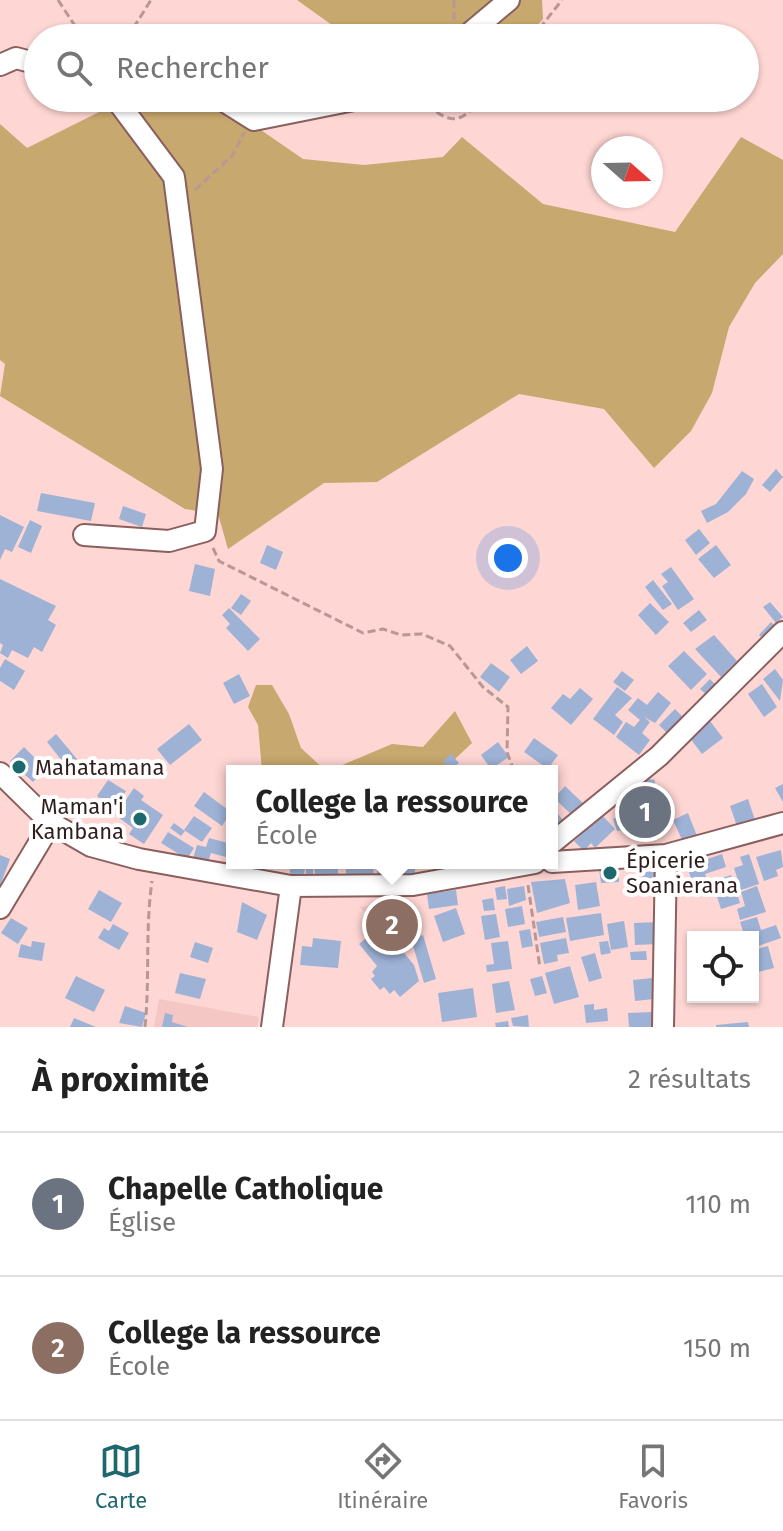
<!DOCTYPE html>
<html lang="fr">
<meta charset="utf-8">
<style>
:root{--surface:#fff;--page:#f6f6f6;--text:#222;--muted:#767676;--line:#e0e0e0;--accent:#1c686e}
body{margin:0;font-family:"Fira Sans",sans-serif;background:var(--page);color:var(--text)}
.controls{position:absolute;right:24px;bottom:24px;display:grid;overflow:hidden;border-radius:0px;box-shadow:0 2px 6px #0004}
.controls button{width:72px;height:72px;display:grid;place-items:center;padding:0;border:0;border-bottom:2px solid var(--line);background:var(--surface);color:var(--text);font:40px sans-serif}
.compass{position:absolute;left:591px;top:136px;width:72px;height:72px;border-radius:50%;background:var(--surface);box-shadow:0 2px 6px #0004;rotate:110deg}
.you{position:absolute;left:508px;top:558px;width:28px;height:28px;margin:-20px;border:6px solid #fff;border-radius:50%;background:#1a73e8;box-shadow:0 0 0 12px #1a73e833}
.badge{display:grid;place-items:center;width:52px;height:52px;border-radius:50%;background:var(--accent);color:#fff;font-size:26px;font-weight:700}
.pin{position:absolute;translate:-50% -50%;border:4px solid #fff;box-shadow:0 2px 8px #0006}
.popup{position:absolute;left:226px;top:765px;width:332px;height:104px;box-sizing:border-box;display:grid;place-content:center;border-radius:0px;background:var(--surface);filter:drop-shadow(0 2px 6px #0005);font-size:26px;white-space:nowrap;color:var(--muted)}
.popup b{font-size:30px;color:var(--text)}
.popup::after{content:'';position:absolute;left:50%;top:100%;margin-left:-16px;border:16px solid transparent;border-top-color:var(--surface)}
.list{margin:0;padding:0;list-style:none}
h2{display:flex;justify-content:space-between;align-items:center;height:104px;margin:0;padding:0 32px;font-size:34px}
h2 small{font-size:26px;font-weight:400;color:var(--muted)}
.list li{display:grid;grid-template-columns:52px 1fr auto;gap:24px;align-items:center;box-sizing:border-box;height:144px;padding:0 32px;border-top:2px solid var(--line)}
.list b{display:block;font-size:30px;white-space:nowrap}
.list p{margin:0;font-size:26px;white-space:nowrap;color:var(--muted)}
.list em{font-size:26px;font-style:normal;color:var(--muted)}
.icon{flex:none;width:44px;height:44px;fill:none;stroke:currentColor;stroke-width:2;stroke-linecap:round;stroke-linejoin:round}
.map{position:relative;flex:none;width:783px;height:1027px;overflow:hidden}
.search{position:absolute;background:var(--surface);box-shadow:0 2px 6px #0004;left:24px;right:24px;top:24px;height:88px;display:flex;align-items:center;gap:20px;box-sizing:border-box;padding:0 28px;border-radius:44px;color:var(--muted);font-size:30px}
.sheet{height:392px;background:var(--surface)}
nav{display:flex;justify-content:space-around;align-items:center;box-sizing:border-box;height:112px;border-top:2px solid var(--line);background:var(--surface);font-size:22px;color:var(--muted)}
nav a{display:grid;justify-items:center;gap:4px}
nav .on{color:var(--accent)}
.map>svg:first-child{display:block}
</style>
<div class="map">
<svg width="783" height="1027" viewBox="0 0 783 1027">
<rect width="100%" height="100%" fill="#fed6d3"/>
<path fill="#f5c7c4" d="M403,903L408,943H395L360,907Z
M159,999L259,1017L257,1027H154Z"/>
<path fill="#c7a86e" d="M297,0H542L543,19L526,38H350Z
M117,98H207L236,113L303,159L364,165L443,157L462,137L543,204L675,232L741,137L783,160V254L755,283L729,327L712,393L691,431L654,468L604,409L519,394L377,482L324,483L228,549L218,514L185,509L0,396L5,364L0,360V124L27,148L119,102Z
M433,98H475L466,109L451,111Z
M256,685H272L289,714L301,748L326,771H262L258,725L248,707Z
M455,711L472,743L442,771H328L392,744L423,747Z"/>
<path fill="#9eb2d6" d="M776,469L783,477L770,492L762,485Z
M742,471L754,479L746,494L728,512L707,523L701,511L716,504Z
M41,493L95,503L91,521L37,511Z
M123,506L146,514L142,527L119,519Z
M0,515L24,527L12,552L5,549L0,560Z
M30,520L42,526L31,553L18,547Z
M699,529L710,543L696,555L685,540Z
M267,545L283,552L276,570L260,563Z
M716,545L731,565L714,578L698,559Z
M195,564L215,569L210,596L189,591Z
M671,567L694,599L678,610L662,586L668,582L661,574Z
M0,579L56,606L48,620L56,625L42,652L34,647L28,658L12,650L8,658L0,653L3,645L0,643Z
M653,580L672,604L663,610L645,587Z
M241,594L251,601L241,615L231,608Z
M770,602L783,617L776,623L763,607Z
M650,603L669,622L656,635L638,615Z
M229,608L260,639L248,651L226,628L230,624L222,615Z
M699,610L707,620L691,632L683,623Z
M771,622L776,627L764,639L759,635Z
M714,635L737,661L721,677L695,649Z
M527,646L538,661L521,674L510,660Z
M684,651L707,674L691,690L668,666Z
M5,659L25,671L14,690L0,681V668Z
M491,663L510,677L499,692L480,677Z
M775,669L783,680L780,701L763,679Z
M622,671L634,680L625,691L613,682Z
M239,674L250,696L234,704L223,683Z
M710,679L717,686L707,695L700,689Z
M762,684L777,707L764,717L748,694Z
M617,687L632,698L615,715L623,722L614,735L593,719Z
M580,688L593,699L571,725L551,708L563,694L570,699Z
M658,692L671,703L655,723L644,717L650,722L642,733L650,740L639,755L616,737L626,722L634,727L640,720L628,710L638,698L647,705Z
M675,709L687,721L671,737L659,725Z
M710,721L723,738L702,754L689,737Z
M189,724L202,740L170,765L157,749Z
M56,734L77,759L67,767L47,742Z
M534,738L558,755L548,769L524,752Z
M498,742L509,757L491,769L481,755Z
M24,747L46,769L33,782L10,761Z
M451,754L459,763L451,770L443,761Z
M641,778L655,780L654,789L668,800L671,809L666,831L649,840H640L624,830L617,831L613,819L619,816L624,799L640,788Z
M108,780L126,791L115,808L97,796Z
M783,784V802L775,788Z
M565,786L584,804L573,816L554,798Z
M134,788L144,796L141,800L163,815L144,844L129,834L133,828L115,815Z
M204,792L231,812L222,826L194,806Z
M51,797L68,811L61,818L44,804Z
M748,799L755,820L737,826L730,806Z
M552,806L569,828L552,841Z
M688,813L697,836L683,842L673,820Z
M602,815L615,829L595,848L591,843L584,851L574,841Z
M194,816L212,828L202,842L184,830Z
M174,823L185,831L181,836L170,828Z
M168,832L194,848L187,859L161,843Z
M209,838L232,844L230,858L211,853L207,865L192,862L197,845L206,847Z
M781,850L783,867L776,870L778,876L764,881L756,857Z
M722,854L726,867L705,874L710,888L696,893L687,866Z
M749,854L759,884L741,890L734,868L743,865L740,857Z
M0,855L10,859L0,886Z
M314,863H338V877H315Z
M346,863L374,864L373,878L346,877Z
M377,863H415V874H377Z
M290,864H305L304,878L290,877Z
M306,865H313V877H306Z
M619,868V882L601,883L599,869Z
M658,871L659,886L643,887L642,872Z
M731,875L740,903L721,909L712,881Z
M565,879L570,903L537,913L531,882Z
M596,882L600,906L578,910L575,885Z
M505,886L507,899L497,900L495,888Z
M524,886L526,900L509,906L507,889Z
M757,886L766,912L740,920L737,909L745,906L741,892Z
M99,890L122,903L111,922L88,909Z
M456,890L458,905L429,909L427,894Z
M493,898L495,910L484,911L482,900Z
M242,902L267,915L257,940L237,932Z
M522,906L525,924L508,927L505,909Z
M456,908L465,934L443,942L434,916Z
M601,913L604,935L570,941L566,918Z
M496,914L500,937L485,940L481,916Z
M563,917L566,932L539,937L536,922Z
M757,917L761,930L776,925L781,938L753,948V937H745L740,922Z
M11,918L28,928L18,944L1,933Z
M624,921L628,947L611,950L607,924Z
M658,922V944L635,945L634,923Z
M113,924L129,933L119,950L98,938L104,928L109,931Z
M381,925L414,965L419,981L400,997L394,990L390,994L384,987L380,990L371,979L375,976L372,972L377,966L359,944Z
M530,929L533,946L522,948L519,931Z
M423,935L436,979L424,983L411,939Z
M313,938L341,941L338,968L300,965L302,946L312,947Z
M566,938L569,953L557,955L558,961L544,964L540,943Z
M32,941L45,943L42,961L18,957L21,944L31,947Z
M508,941L512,969L487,972L486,965L494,964L491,943Z
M608,941L611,953L601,955L599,942Z
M195,942L213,948L208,963L190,957Z
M768,946L774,968L754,973L753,950Z
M646,951L647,960H631L630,952Z
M689,951H693V989H689Z
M595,953L602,978L589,982L581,957Z
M570,966L579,997L554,1004L545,973Z
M180,973L206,979L200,999L175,993Z
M76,976L105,990L94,1012L65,998Z
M542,976L547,993L535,996L530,979Z
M652,978L654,999L635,1001L633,980Z
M509,981L515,1010L496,1013L492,984Z
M473,988L477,1017L442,1022L438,993Z
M594,1004V1010L607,1008L608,1021L586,1023L584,1005Z
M125,1006L146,1013L142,1027L119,1023Z
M652,1012L653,1027H629L628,1013Z
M165,1013L173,1015L172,1022L188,1027H162Z
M528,1015L529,1027L513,1026L511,1018Z
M74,1018L96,1027H70Z
M508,1021L509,1027H496L495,1023Z
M748,1022L749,1027H716V1025Z"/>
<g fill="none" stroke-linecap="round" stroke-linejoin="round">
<g stroke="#8a5f5d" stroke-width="24">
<path id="minor" d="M464,38L509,0
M0,65L16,58L38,64
M219,98L254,120L364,98
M84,535L169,541L205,531L212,469L174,177L115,98
M0,773L51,823L91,846L139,859L291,886L413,885L535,863
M552,843L659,756L783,632
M552,862L666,855L783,823
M0,908L51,823
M272,1027L291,886
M663,1027L666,855"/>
</g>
<path stroke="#b89795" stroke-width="3" stroke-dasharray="8 4" stroke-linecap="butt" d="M58,0L83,38
M454,0V23
M127,38L151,0
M532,38L562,0
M417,98C448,120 455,131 482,98
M195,190L232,156L244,133
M213,548L219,561L363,633L383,629L401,635L422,634L450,646L483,687L508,707L507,752L514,771
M528,885L540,968
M145,1027C150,978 145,930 152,881"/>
<use href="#minor" stroke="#fff" stroke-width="20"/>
</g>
<g fill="#1c686e" stroke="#fff" stroke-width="3">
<circle cx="19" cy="767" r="8"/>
<circle cx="140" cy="819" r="8"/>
<circle cx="610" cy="873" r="8"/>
</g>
<g text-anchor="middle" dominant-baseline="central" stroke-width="8" stroke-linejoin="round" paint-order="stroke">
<g font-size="22" fill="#301e1d" stroke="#fff" text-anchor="start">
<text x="35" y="767">Mahatamana</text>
<text x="124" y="806" text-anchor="end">Maman'i<tspan x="124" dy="25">Kambana</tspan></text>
<text x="626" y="860">Épicerie<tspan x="626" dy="25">Soanierana</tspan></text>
</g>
</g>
</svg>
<div class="controls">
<button><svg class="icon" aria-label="locate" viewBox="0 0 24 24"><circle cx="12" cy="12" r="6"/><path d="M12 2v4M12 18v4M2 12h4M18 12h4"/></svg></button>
</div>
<svg class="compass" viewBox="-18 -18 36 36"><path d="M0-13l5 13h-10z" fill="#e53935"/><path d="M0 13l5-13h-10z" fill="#767676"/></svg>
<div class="you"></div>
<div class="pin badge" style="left:645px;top:812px;background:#6b7280">1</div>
<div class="pin badge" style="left:392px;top:925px;background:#8d6e63">2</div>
<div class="popup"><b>College la ressource</b>École</div>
<div class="search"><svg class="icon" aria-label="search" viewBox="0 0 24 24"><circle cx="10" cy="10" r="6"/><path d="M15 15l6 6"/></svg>Rechercher</div>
</div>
<section class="sheet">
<h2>À proximité<small>2 résultats</small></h2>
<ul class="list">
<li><span class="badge" style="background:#6b7280">1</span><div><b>Chapelle Catholique</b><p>Église</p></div><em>110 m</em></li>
<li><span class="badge" style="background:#8d6e63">2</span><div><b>College la ressource</b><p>École</p></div><em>150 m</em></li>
</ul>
</section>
<nav>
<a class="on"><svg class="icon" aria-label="map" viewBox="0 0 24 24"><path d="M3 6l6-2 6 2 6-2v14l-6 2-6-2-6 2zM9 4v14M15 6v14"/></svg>Carte</a>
<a><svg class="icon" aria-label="directions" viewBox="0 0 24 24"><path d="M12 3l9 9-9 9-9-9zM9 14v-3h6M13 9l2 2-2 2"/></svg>Itinéraire</a>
<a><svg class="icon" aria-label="saved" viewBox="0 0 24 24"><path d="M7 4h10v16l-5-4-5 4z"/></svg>Favoris</a>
</nav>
